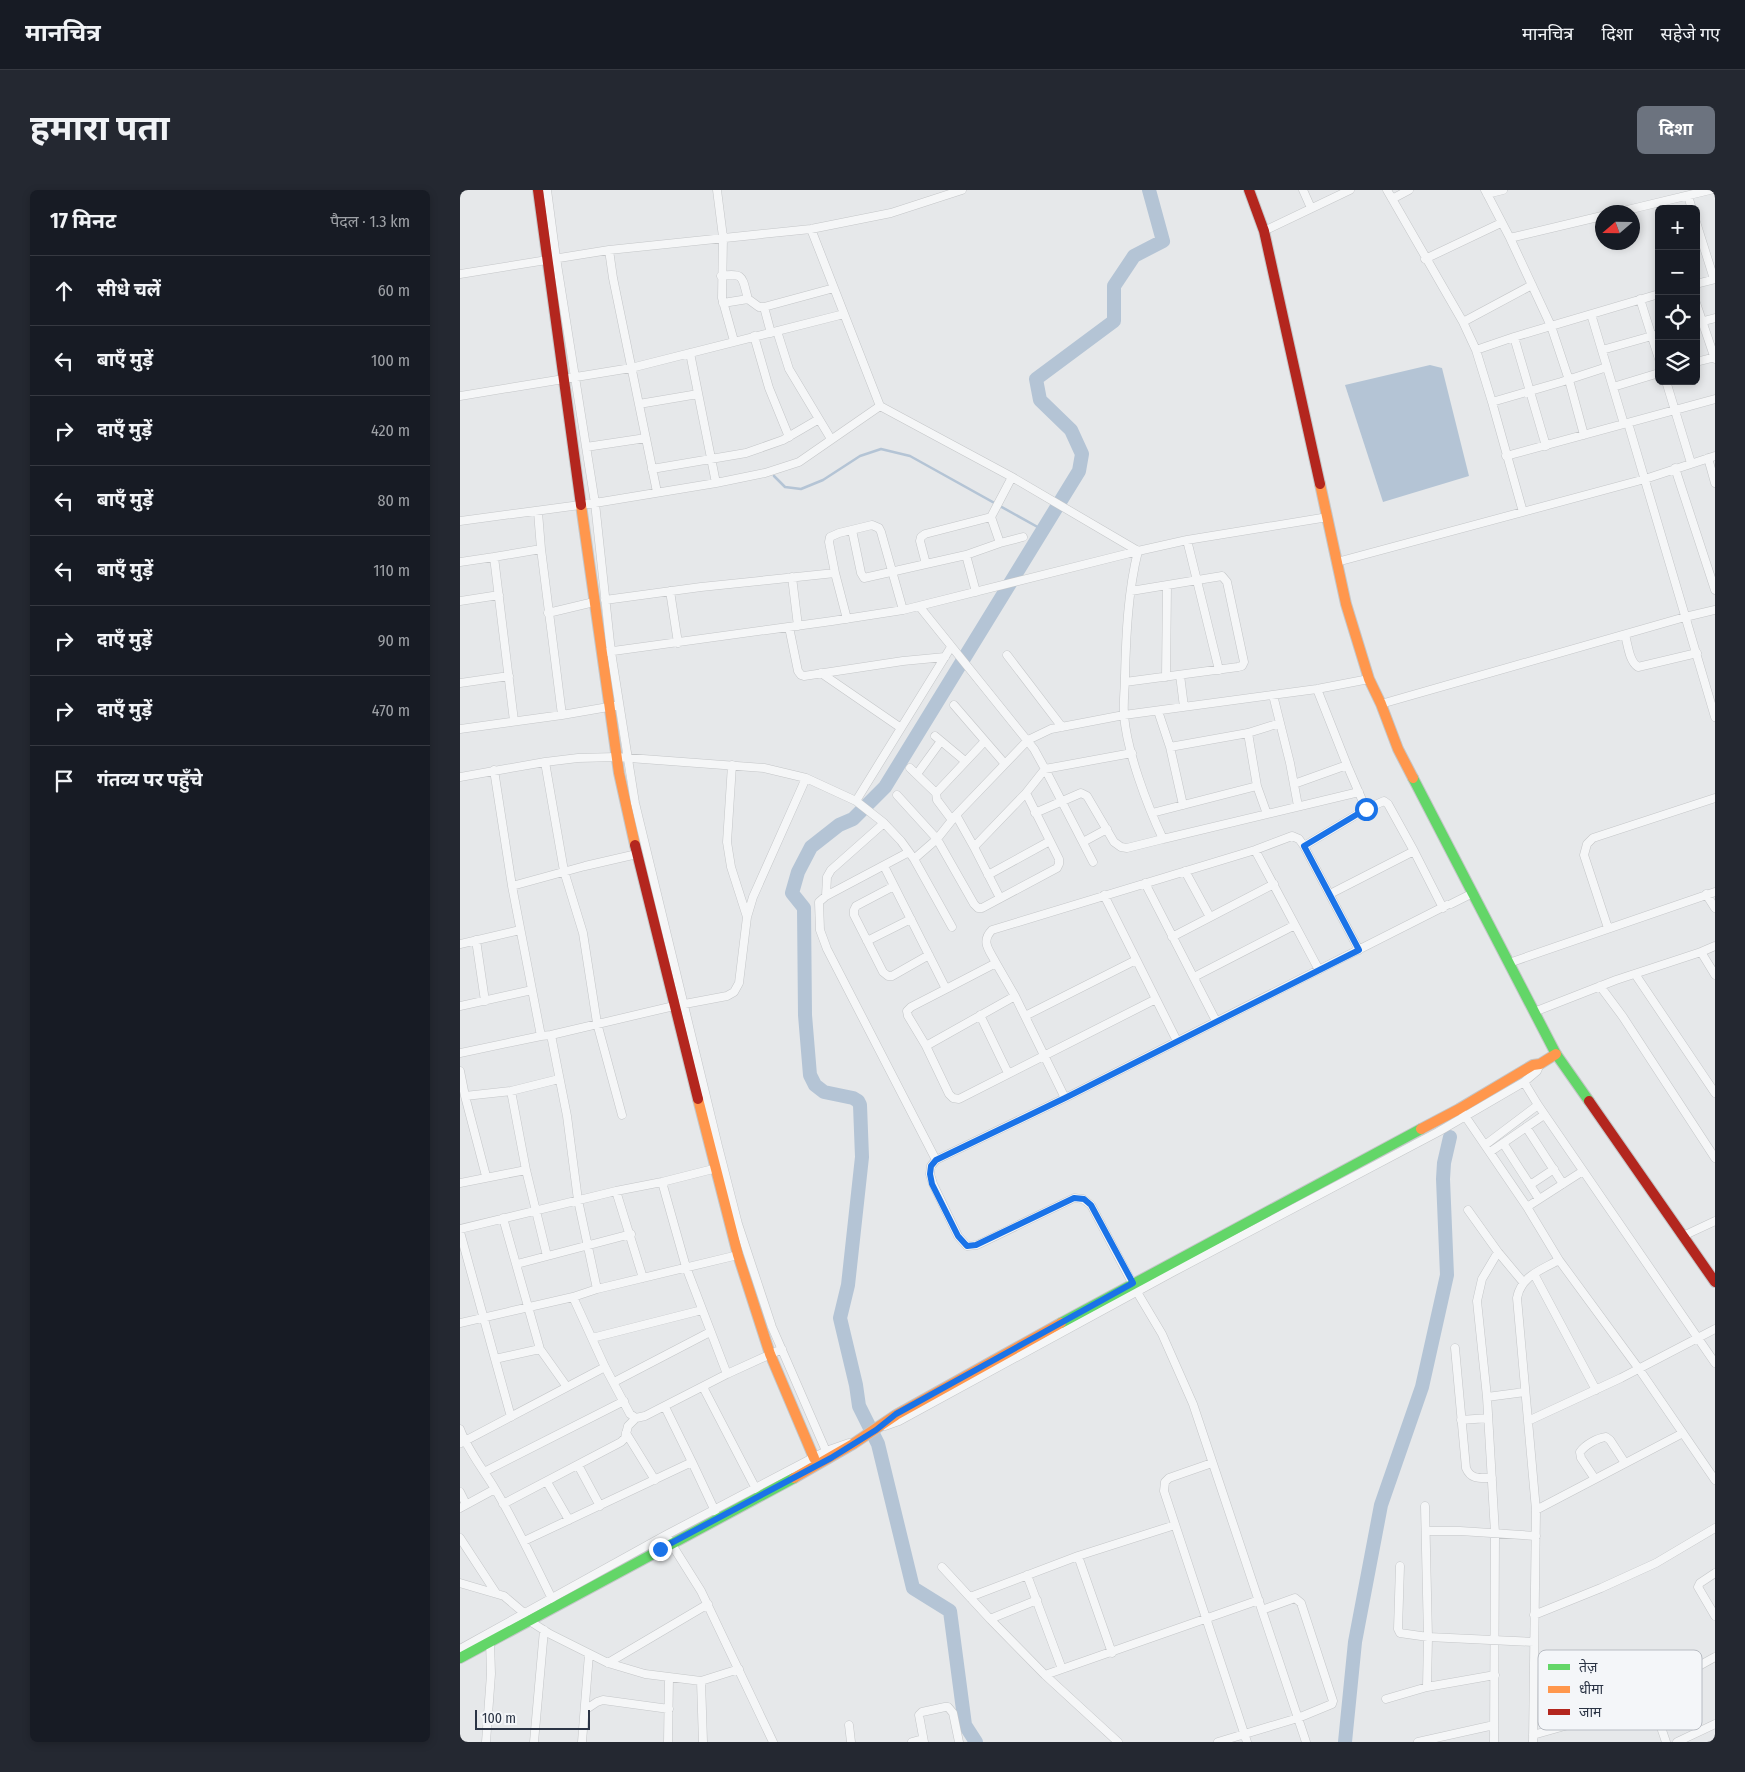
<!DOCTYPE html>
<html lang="hi">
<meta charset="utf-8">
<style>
:root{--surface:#171b24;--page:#242831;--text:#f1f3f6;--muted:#9ea1a6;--line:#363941;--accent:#6c737f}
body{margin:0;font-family:"Fira Sans Condensed","Noto Sans Devanagari",sans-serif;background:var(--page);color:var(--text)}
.controls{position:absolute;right:15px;top:15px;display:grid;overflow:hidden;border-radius:8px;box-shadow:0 2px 8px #0003}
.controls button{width:45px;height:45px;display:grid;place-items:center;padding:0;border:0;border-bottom:1px solid var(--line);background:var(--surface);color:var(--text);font:25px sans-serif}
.compass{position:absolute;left:1135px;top:15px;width:45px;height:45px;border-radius:50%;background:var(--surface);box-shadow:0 2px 8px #0003;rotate:250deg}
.scale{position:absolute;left:15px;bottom:12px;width:115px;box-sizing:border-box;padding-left:5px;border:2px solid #2b3445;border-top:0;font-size:14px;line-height:18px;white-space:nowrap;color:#2b3445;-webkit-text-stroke:4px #f4f6f9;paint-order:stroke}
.stop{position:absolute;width:15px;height:15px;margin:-11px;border:4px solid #1a73e8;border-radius:50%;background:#fff}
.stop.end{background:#1a73e8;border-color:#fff;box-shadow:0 1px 5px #0008}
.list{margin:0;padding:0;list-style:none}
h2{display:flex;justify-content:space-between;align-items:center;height:65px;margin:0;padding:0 20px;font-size:21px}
h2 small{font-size:16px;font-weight:400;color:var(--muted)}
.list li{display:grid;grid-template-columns:32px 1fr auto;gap:15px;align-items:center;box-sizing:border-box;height:70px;padding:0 20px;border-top:1px solid var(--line)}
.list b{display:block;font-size:19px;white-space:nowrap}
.list em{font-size:16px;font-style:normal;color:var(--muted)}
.icon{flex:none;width:28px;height:28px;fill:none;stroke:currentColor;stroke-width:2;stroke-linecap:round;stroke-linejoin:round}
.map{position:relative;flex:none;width:1255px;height:1552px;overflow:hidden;border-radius:8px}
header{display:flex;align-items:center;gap:30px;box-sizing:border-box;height:70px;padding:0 25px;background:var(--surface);border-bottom:1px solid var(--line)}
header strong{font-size:24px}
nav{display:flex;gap:28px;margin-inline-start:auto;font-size:18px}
.intro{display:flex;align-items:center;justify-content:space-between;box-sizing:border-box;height:120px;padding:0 30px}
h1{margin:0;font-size:35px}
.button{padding:12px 22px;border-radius:8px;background:var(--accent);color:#fff;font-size:18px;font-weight:700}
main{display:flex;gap:30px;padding:0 30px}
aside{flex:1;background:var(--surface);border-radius:8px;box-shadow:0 2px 8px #0003}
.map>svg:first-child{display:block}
</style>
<header>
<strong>मानचित्र</strong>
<nav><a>मानचित्र</a><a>दिशा</a><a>सहेजे गए</a></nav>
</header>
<div class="intro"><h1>हमारा पता</h1><a class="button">दिशा</a></div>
<main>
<aside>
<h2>17 मिनट<small>पैदल · 1.3 km</small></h2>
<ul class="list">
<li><svg class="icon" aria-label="ahead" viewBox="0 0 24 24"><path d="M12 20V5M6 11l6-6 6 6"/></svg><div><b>सीधे चलें</b></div><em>60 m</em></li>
<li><svg class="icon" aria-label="left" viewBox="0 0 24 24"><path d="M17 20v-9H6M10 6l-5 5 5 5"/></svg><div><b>बाएँ मुड़ें</b></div><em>100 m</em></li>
<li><svg class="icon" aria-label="right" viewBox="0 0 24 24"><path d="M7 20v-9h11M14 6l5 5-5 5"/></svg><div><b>दाएँ मुड़ें</b></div><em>420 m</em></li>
<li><svg class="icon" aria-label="left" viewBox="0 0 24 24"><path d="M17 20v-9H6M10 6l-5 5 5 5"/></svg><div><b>बाएँ मुड़ें</b></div><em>80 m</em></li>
<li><svg class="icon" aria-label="left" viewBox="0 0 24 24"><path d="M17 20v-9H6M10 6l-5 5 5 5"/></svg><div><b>बाएँ मुड़ें</b></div><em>110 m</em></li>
<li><svg class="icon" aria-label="right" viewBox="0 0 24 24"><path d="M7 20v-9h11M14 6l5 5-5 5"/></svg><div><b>दाएँ मुड़ें</b></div><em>90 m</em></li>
<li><svg class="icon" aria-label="right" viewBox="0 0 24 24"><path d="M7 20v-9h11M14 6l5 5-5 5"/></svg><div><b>दाएँ मुड़ें</b></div><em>470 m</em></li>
<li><svg class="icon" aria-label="arrive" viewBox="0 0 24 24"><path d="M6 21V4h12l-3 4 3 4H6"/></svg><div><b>गंतव्य पर पहुँचे</b></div></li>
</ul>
</aside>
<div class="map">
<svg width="1255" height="1552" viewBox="0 0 1255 1552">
<rect width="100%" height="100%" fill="#e6e8ea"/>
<path fill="#b4c4d5" d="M970,175L982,178L1009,286L923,312L885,195Z"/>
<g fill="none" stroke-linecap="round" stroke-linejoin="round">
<path stroke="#b4c4d5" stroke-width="2.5" d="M314,286L325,297L341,299L363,290L400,266L421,259L450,266L583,340"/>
<path stroke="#b4c4d5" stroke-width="14" d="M516,1552L505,1535L490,1421L453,1398L418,1254L399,1216L396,1195L380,1128L388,1095L402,967L400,915L398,911L393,908L364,902L355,895L350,885L345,825L344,718L332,703L338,682L351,657L379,635L393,629L425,597L619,281L622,264L611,240L580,210L576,189L654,131V96L674,66L703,51L689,0
M885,1552L895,1452L921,1315L962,1197L987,1085L983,989L984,973L990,947"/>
<g stroke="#c4c6c8" stroke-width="9">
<path id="street" d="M87,0L96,68L135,313L151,462L175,613L258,956L278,1034L312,1137L366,1261
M257,0L263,47L262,108L274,151
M843,0L851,18
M927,0L1003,132L1016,160L1032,212L1063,322
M1025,0L1050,48L1091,136L1109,190L1124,245
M1027,4L1043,0
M1228,6L1232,19
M932,9L949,0
M1159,22L1250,0
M1236,32L1254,89
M351,39L420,216L552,287L678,361C668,401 666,445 665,486C665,499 663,512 664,525C667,562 687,615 703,649L667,658L661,657L654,652L627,606L621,603L575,623
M804,41L890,0
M1050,48L1142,26
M149,60L153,88L197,302
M965,69L1041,33
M0,84L149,60L351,39L431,23L502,0
M261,86C285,82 282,88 288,109
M1236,94L1255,89
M1180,109L1199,169
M263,113L288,109L299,117H304L374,98
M1236,113L1255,169
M304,117L311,143
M1131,124L1164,234
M1003,132L1072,95
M1236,133L1255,128
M317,141L329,179L371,249
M294,146L309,198L329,247
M1054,147L1086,256
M1016,160L1054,147L1199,104
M1142,160L1199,144
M230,163L256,293
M1236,172L1255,167
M1206,191L1231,273
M1153,197L1199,183
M0,206L171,178L384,124
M1032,212L1101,192L1147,177
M179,214L238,204
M1168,233L1255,527
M126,257L186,248
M1046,266L1255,209
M1248,268L1255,293
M1215,278L1255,400
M192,279L286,263L323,250L359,229
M531,327L552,287
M0,331L135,313L256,293L305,283L339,272L420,216
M392,340L401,383L404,388L466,374
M727,350L759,480
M540,353L563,347
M506,365L540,353L531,327L465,344L461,347L460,351L466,374L506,365L516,402
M0,372L34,367
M877,372L1185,289L1255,266
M375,383L369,352L370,347L379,343L412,335L419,338L421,342L443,420
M332,387L338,436
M210,401L218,453
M145,410L241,397L375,383L387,429
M0,411L39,405
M88,423L134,412
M329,437L338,481L341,485L344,486L443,471L485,467
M1165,445C1168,455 1169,471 1178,477L1237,463
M146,462L372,431L443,420L678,361L727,350L868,327
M547,465L602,537
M361,483L441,538
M720,485L724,517
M706,487L707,395
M665,492L778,477L782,476L784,472L767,392L762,386L671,401
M0,493L49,486
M857,499L887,575L906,619
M813,505L830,573L838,616
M921,514L1225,427L1255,420
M494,515L545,574
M698,521L710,557
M102,525L154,516
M54,531L34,367L81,359L78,322
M0,539L102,525L81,359
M788,543L797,596L807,624
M475,546L505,571
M85,572L104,681L123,743L137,833L162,925
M272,575L267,652L271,677L287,727
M450,578L476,603
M34,580L52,696L81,846
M457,584L481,551
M0,587L85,572L118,568L156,567L304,578L346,588L396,611L424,633L441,651L454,669L492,737
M834,594L887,575
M437,605L477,649L514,714L518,718H522L597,678L599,674V669L566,603L585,579L574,559L459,416
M396,611L491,457
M723,615L710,557L788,543L820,533
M692,623L797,596
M496,625L514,657L566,603
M492,630L477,610L476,603L525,551
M703,649L899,602
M623,652L647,639
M844,656L906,619L924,611L928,614L954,661L870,704
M514,657L540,708
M795,660L859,780
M954,661L983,718
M449,662L366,706L359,712L360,740L367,759L476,970L605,908L987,715
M454,669L477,649L496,625L568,550L591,539L664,525L857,499L909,489
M633,672L585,579L672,563
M424,676L486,799L536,773C530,761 520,752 532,740L795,660L832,646L839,649L844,656L899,760
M725,681L750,727
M528,685L590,651
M685,693L756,831
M52,696L125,676L177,664
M434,696L396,716L394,720V725L423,782L428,786H432L469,765
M1246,704L1255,718
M644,705L717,851
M366,706L367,687L371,680L424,633
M991,714L1013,703
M1148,738L1124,665L1127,654L1133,648L1255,608
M712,747L814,694
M16,750L25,811
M407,751L451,729
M0,754L60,740
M1241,762L1255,756
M536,773L555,806L605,908
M1049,773L1255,702
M1175,784L1255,903
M734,787L835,735
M1140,796L1163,827L1255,968
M486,799L451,817L447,821L448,826L466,856L489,904L493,908L499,909L696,809
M0,816L72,800
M1074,822L1156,790L1241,762L1255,785
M520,825L548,883
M565,826L676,770
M91,845L107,926L118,1010L137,1099L113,1107L145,1177L170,1224L176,1228L185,1226L267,1184L322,1159
M466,856L555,806
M0,863L81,846L91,845L214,816L267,806L274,802L279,793L287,727L293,707L346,588
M0,881L5,906L26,986
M1064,892L1078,915L1255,1173
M51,901L66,980L87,1066
M5,906L51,901L99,889
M1003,923L1067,1017L1099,1070L1179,1179L1255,1290
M1066,937L1103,994
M1043,953L1079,1009
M1025,955L1078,915
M1030,962L1084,925
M476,970L471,976L470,984L473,994L498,1046L507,1056L517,1055L614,1008L623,1009L631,1015L677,1102L702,1144L733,1214L846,1552
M202,992L226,1077L267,1184
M0,993L66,980
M1070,995L1094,979
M156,1001L183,1088
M1067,1017L1123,981
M1008,1020L1038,1062L1063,1092
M43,1028L80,1159L107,1197
M0,1039L156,1001L202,992L261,977
M0,1042L51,1227
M1223,1046L1255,1031
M57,1074L171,1044
M1074,1084L1136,1200
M137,1099L278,1065
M0,1133L113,1107
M132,1148L242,1120
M995,1158L1006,1278C1011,1290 1020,1288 1032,1288
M35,1169L80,1159
M154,1192L250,1142
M243,1197L296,1299
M1027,1207L1065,1202
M1001,1230L1028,1228
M1068,1231L1161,1188L1255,1139
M425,1236L439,1231L711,1083L978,942L1064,892L1077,881L1080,874
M0,1239C8,1261 23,1279 35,1299C56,1334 74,1372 92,1409
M166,1243L195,1290
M1,1253L145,1177
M232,1272L255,1321
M752,1273L709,1288L705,1292L704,1301L787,1552
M118,1275L140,1316
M24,1282L164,1211
M1135,1289L1121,1268L1120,1262C1125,1255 1137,1248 1146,1247L1150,1250L1165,1273
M87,1292L109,1330
M0,1302L6,1314
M43,1314L161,1252L165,1248L168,1236L176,1228
M965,1316L968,1447L967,1497
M0,1318L35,1299
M1076,1320L1223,1243
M966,1341H1000L1076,1346
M0,1348L36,1403
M209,1350L241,1401L313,1552
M64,1351L232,1272L205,1217
M618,1366L652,1463
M940,1376L938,1439L940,1443L968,1447L1074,1452
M482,1377L530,1429L585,1485L658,1552
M1255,1383L1240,1393L1238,1397L1255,1426
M567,1385L602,1479
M0,1393L44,1406L64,1423
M510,1407L618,1366L715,1335
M1074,1425L1141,1398L1196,1373L1255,1338
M530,1429L577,1410
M68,1430L90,1444L148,1473L185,1484L241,1491L279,1479
M0,1459L206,1345L366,1261L389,1253
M148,1473L248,1414
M585,1485L799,1410
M241,1491L243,1552
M1189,1502L1206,1552
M926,1509L967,1497L1035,1485
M125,1520L137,1512L143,1510L209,1519
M389,1535L391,1552
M1073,1545L1126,1530L1139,1525L1203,1496L1255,1467
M26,1552L31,1484L30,1451
M74,1552L84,1440
M122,1552L129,1464
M208,1552L209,1487
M452,1552L463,1549
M464,1552L459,1525L462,1522L485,1517H488L493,1523L499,1552
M758,1552L838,1528L872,1514L873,1511L841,1413L835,1408L802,1420
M958,1552L1034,1535
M1034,1552L1035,1343L1027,1207L1017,1111L1022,1089L1038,1062
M1073,1552L1076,1320L1057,1108C1061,1086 1081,1080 1099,1070
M1217,1552L1255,1534"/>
</g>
<g stroke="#c4c6c8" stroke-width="12">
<path id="fast" d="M953,588L1096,864L1129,911
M601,1133L961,939
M0,1468L334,1288"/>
</g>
<g stroke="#c4c6c8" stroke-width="12">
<path id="slow" d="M860,294L886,414L909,489L921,514L938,559L953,588
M121,315L159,583L175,655
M238,909L278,1065L310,1164L354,1268
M961,939L999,919L1073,875L1080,874L1096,864
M334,1288L393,1254L436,1225L601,1133"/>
</g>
<g stroke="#c4c6c8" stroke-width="12">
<path id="jam" d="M78,0L121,315
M789,0L804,41L860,294
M175,655L238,909
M1129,911L1255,1092"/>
</g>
<use href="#street" stroke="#f5f6f7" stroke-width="8"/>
<use href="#fast" stroke="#63d668" stroke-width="10"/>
<use href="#slow" stroke="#ff974d" stroke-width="10"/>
<use href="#jam" stroke="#b3261e" stroke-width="10"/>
</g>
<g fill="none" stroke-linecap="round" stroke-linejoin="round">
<path stroke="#1a73e8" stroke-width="6" d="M200,1359L371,1268L416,1240L436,1224L673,1093L631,1015L624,1009L614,1008L516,1055L507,1056L498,1046L472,994L470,984L471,976L476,970L605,908L899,760L844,656L906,619"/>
</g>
<rect x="1078" y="1460" width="164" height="80" rx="8" fill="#f4f6f9" stroke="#b8bcc3" stroke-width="1"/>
<rect x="1088" y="1474" width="22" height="6" fill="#63d668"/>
<rect x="1088" y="1496" width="22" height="7" fill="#ff974d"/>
<rect x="1088" y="1519" width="22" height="6" fill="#b3261e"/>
<g font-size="14" fill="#2b3445">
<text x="1119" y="1482">तेज़</text>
<text x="1119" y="1504">धीमा</text>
<text x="1119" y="1527">जाम</text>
</g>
</svg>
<div class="controls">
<button>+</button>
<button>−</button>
<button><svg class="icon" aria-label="locate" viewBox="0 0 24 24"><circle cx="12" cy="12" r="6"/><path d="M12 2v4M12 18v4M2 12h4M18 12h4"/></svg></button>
<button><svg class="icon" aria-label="layers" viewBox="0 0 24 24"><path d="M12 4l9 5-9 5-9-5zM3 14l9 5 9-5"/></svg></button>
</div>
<svg class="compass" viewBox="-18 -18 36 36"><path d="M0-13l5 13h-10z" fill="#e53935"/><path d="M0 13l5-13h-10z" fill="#9ea1a6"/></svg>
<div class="scale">100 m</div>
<div class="stop" style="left:906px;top:619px"></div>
<div class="stop end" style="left:200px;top:1359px"></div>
</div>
</main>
